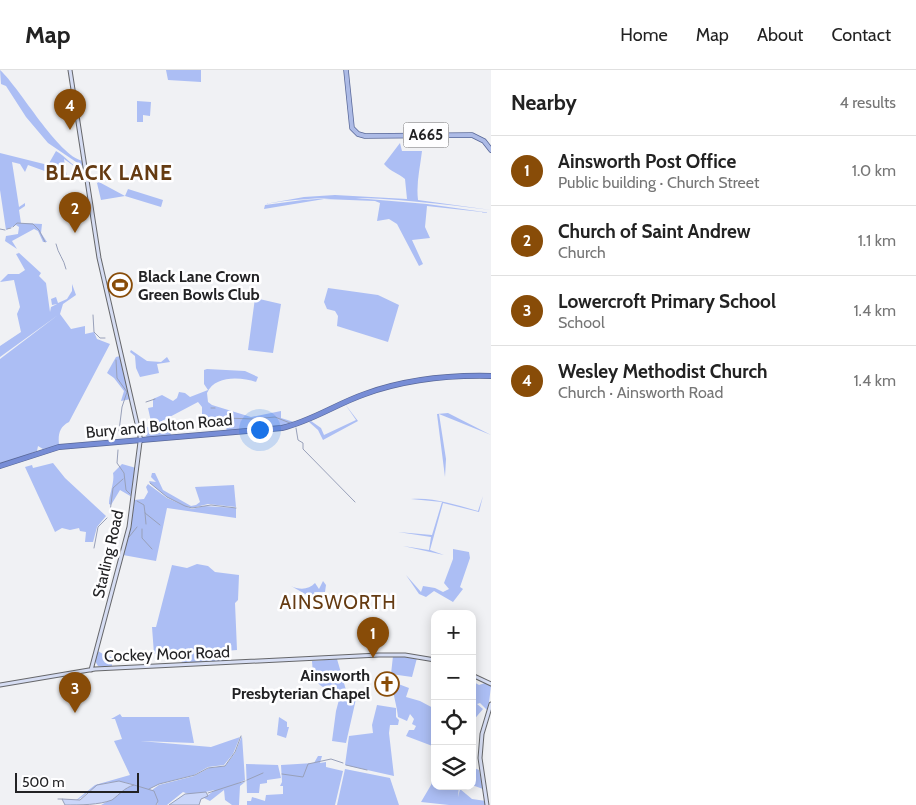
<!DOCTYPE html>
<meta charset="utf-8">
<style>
:root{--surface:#fff;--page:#f6f6f6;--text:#222;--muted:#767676;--line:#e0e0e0;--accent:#884c08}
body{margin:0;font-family:Cabin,sans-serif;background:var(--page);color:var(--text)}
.controls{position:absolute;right:15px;bottom:15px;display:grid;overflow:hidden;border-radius:10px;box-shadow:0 2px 12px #0003}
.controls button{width:45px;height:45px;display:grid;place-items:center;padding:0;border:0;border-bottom:1px solid var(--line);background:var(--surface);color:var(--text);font:25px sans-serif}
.scale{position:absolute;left:15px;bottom:12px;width:124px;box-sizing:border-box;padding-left:5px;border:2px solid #222224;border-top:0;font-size:14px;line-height:18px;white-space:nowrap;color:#222224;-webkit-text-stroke:4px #fefeff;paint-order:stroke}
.you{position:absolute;left:259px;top:359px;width:18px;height:18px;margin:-12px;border:4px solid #fff;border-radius:50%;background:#1a73e8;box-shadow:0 0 0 8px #1a73e833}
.badge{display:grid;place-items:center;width:32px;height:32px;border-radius:50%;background:var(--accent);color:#fff;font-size:16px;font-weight:700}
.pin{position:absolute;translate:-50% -41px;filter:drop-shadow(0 1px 2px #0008)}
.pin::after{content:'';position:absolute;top:26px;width:18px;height:15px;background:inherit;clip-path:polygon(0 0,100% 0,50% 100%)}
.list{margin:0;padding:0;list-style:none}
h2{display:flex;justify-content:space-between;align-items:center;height:65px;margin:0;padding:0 20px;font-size:21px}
h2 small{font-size:16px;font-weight:400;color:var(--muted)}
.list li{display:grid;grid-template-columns:32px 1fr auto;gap:15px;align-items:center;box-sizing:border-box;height:70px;padding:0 20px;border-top:1px solid var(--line)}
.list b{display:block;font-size:19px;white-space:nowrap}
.list p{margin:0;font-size:16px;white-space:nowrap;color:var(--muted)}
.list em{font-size:16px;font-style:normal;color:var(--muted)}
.icon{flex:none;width:28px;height:28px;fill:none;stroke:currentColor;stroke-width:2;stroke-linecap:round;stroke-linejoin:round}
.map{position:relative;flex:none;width:491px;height:735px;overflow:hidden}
header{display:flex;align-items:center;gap:30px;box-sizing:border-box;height:70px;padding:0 25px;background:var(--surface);border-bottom:1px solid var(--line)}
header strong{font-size:24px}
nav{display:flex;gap:28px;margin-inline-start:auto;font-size:18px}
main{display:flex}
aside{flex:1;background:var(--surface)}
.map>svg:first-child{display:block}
</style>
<header>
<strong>Map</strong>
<nav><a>Home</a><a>Map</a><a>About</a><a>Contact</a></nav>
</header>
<main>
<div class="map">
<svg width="491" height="735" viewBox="0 0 491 735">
<rect width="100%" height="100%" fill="#f0f1f4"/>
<path fill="#acbef4" d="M0,0C20,18 58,86 83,91L82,96L48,73L26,47L6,16L1,14Z
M166,0H201V12L168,10Z
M137,31L151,32L150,46L143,45V52H137Z
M400,73L402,81H422C420,98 416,114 418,130L491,140C414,131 343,121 265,134L304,127L335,125L407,129L405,109C398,103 391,102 384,94Z
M56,81C66,86 72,97 83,100L85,104L64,89L67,108H64L28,95L25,102L20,94L12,92L19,137L25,133V136L19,140L21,153L42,154L41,163L47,172H43L38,161L34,159L12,171L17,179L5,171L6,166L18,164L19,157L16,155L6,160L0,120V83L48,95Z
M99,112L125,126L128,119L163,130L161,137L125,126L101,130L97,113Z
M344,127L427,134L491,143L427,136L425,157L430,168L412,170L423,194L419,196L397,154L389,149L377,151L380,133L375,131L324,129L264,139L265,135L303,130Z
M17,181L41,203L39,206L46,213L50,242L51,237L57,234L52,235L51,229L56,227L58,233L67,229L72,221V214L76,225L63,234L60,244L71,259L85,256V264L94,262L97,269L110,274L69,352C59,357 58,365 59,375L43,379L38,376L37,381L0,395V289L58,245L0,287V276L21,262L17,244L20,237L14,210L0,212L8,204H19L25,200L16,184L19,183Z
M328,218L378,225L399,235L388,272L337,256L338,246L335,241L327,239L324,232Z
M255,228L281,234L273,283L248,280Z
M131,280L147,291L161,292L167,287L170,292L157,294L159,303L140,307L136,298L135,286L130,282Z
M120,286L131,329L121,331L124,321L114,308L107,303L116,287Z
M207,299L245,301L258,307L256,312C241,307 215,305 207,323L208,332L212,335L251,347L281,341V348L294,352L282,356L226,362L227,355L202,346V337L198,332L162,351L173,367L149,370L141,359L152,356L148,338L153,337V329L162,325L173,331L177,328L179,322L185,323L190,327L208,320L204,314V300Z
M345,334L358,351L323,370L318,360L309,352L311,351L321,358L324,365L356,350Z
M448,343L491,365L439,344L446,389L445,407L437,344Z
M53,393L65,408L106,446L97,457L93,472H85L86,462L80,461L79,458L70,460L62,458L55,462L25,397L32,395L33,398Z
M122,394L136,398L132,427L120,420L111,435L109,434C109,424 115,412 113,403Z
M152,403H155L163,420L191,436L196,435L200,432L195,417L234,415L236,437L208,434L192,438L185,436L167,427L150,413L149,411L156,412L151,407Z
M148,414L167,428L192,439L204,436L236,438V448L167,438L156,491L123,485L134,430L144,429L148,422L146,417Z
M483,426L479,442L443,433L430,480L444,485L403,476L429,480L431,467L398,462L432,465L442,432L411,429C434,427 456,435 478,441Z
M453,479L469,482L470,488L460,517L463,519L453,532L434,521L426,527L419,524L406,505L421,522L423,516L435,518L443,522L449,519L444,513L453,489Z
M197,494L208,496L215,502L239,505L238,530L235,533L237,580L224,581L225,593L182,595L181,583L154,584L152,557H156L172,495L187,498Z
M323,511L326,515L325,522H314L316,526L314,529L291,516C299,520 309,520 315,513L319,519Z
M98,581L106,586L112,587V598L98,596L95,591Z
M393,586L417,588L412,607L391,604Z
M337,589L346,620L356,629L346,673L332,671L336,641L340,626L329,616L328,620C314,613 313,606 312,591Z
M472,611L479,615L485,613L491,616L488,641L480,633L477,634L483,639L472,652Z
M393,612L409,618L406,627L420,631L435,639V677L406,666L409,660H414L416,656L412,654L414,649L410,644L407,651L398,647C397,635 392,623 393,612Z
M377,635L396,638V647L399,650L398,655H390L389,663L394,706L345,695L349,666L373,663L372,655Z
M120,644L122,647H189L194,673L140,671L211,677L240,667L233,684L224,695L208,697L194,705L159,714L149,719L152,720L159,715L194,706L209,698L225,696L235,683L242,666L245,710L238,713L245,712L240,716L239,735H232L225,730L224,720L210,731L204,728L215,720L191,725L183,722L167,735H157L158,732L156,735H101C113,729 121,719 134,715C118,709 102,711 88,722C83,726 81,729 75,731L95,715L130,705L114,671L122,669L115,649H111Z
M279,647L287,652V657H289L286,668L277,665Z
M318,686H322L320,693L326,692V697L343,701L335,735H247V731H251L252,727L265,731L266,725L283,724V716H280L282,712L281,695L314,693Z
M246,694L278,695L281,708L267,710V713L260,714L259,723H247Z
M472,697L479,700L483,719L472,715Z
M345,699L390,708L399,735H337Z
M435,699V716H459L458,727L460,719L472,729L486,731V735H449L421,732L431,715Z"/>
<path fill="#cad6f9" stroke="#98a0b9" d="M119,711L134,715C124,718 120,724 112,730C99,735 80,735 65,735L62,729L80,730L97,715Z
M206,722L208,726L201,729L199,735H169L185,724Z"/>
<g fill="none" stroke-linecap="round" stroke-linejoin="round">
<path stroke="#98a0b9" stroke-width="1" d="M13,157L17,153L33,154L39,160L45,172
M0,159L5,160
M7,159L11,158
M56,174C58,184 64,189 66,199
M93,245L94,262L100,268H105
M116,290L117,308L127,322L122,337L119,361
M146,332L155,329
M211,338H215
M226,348L253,349L275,347L290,353
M296,358L298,370L303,373V379L355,432
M118,380L117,393L124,403L126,420L130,424
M150,413L167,427L185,436L192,438L211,435L236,438
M137,431L144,435L145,443L160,455
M110,442L113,418L123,409
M145,443L146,454
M142,459V468L152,479
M129,467L137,457
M94,478L98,457L107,448
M346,695L367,700
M282,704L303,707L308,694L331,689L343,693
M247,710L263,703
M134,715L154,721L158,731L156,735
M149,719L159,714L195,705L208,698L225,696L235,682L241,666
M208,723L245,711
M58,729H62"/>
<g stroke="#66676a" stroke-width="5">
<path id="secondary" d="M70,0L99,188L141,371
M91,600L129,457L140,372
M472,605L491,614
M0,615L95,599L379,585H405L435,590
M487,735L480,688L482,664L491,634"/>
</g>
<g stroke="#596898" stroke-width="5.5">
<path id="primary" d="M346,0L352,58L358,64L365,66L472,65L484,71L491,80"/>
</g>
<g stroke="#596898" stroke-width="6">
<path id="highway" d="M0,396L59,377L282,358C312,351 336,334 365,324C404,310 450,305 491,306"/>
</g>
<use href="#secondary" stroke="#d6ddf3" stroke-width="3"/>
<use href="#primary" stroke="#adbbe6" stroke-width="4"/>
<use href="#highway" stroke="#778dd6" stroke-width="4.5"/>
</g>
<defs>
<g id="stadium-ring" transform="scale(1.25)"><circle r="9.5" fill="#fefeff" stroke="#884c08" stroke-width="1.5"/><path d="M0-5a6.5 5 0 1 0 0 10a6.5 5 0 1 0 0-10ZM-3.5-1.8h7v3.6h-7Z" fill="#884c08"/></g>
<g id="church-ring" transform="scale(1.25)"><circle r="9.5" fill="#fefeff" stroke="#884c08" stroke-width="1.5"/><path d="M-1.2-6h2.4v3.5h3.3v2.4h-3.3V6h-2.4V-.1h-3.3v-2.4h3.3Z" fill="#884c08"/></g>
</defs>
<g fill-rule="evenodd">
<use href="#stadium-ring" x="120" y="215"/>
<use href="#church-ring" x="387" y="614"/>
</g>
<g text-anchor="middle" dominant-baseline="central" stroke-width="5" stroke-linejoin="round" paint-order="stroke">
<rect fill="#fefeff" stroke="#646466" stroke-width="1" x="403.5" y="52.5" width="45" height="25" rx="4"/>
<g font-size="15" font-weight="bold" fill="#222224">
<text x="426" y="65">A665</text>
</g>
<g font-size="16" font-weight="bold" fill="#222224" stroke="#fefeff" text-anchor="start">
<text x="138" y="206">Black Lane Crown<tspan x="138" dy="18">Green Bowls Club</tspan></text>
<text x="370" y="605" text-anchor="end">Ainsworth<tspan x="370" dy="18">Presbyterian Chapel</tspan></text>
</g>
<g font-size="16" fill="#222224" stroke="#fefeff">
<text transform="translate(159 356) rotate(-5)">Bury and Bolton Road</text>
<text transform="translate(108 484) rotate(-77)">Starling Road</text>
<text transform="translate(167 584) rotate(-2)">Cockey Moor Road</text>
</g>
<g font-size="19" letter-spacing="1" fill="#653b12" stroke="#fefeff">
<text x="338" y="532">AINSWORTH</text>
</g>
<g font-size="21" font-weight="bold" letter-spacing="1" fill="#653b12" stroke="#fefeff">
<text x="109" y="102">BLACK LANE</text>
</g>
</g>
</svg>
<div class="controls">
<button>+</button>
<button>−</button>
<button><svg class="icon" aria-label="locate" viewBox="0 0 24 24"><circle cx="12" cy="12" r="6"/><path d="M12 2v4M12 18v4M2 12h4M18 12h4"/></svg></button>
<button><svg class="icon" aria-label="layers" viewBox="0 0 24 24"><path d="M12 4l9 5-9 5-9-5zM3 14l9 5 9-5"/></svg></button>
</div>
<div class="scale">500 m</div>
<div class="you"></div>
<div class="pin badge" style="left:373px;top:588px">1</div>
<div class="pin badge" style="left:75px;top:163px">2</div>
<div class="pin badge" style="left:75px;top:643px">3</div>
<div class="pin badge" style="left:70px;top:60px">4</div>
</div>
<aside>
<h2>Nearby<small>4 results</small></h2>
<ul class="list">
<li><span class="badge">1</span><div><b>Ainsworth Post Office</b><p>Public building · Church Street</p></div><em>1.0 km</em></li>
<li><span class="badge">2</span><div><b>Church of Saint Andrew</b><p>Church</p></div><em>1.1 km</em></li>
<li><span class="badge">3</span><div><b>Lowercroft Primary School</b><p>School</p></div><em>1.4 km</em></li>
<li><span class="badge">4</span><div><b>Wesley Methodist Church</b><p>Church · Ainsworth Road</p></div><em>1.4 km</em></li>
</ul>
</aside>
</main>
